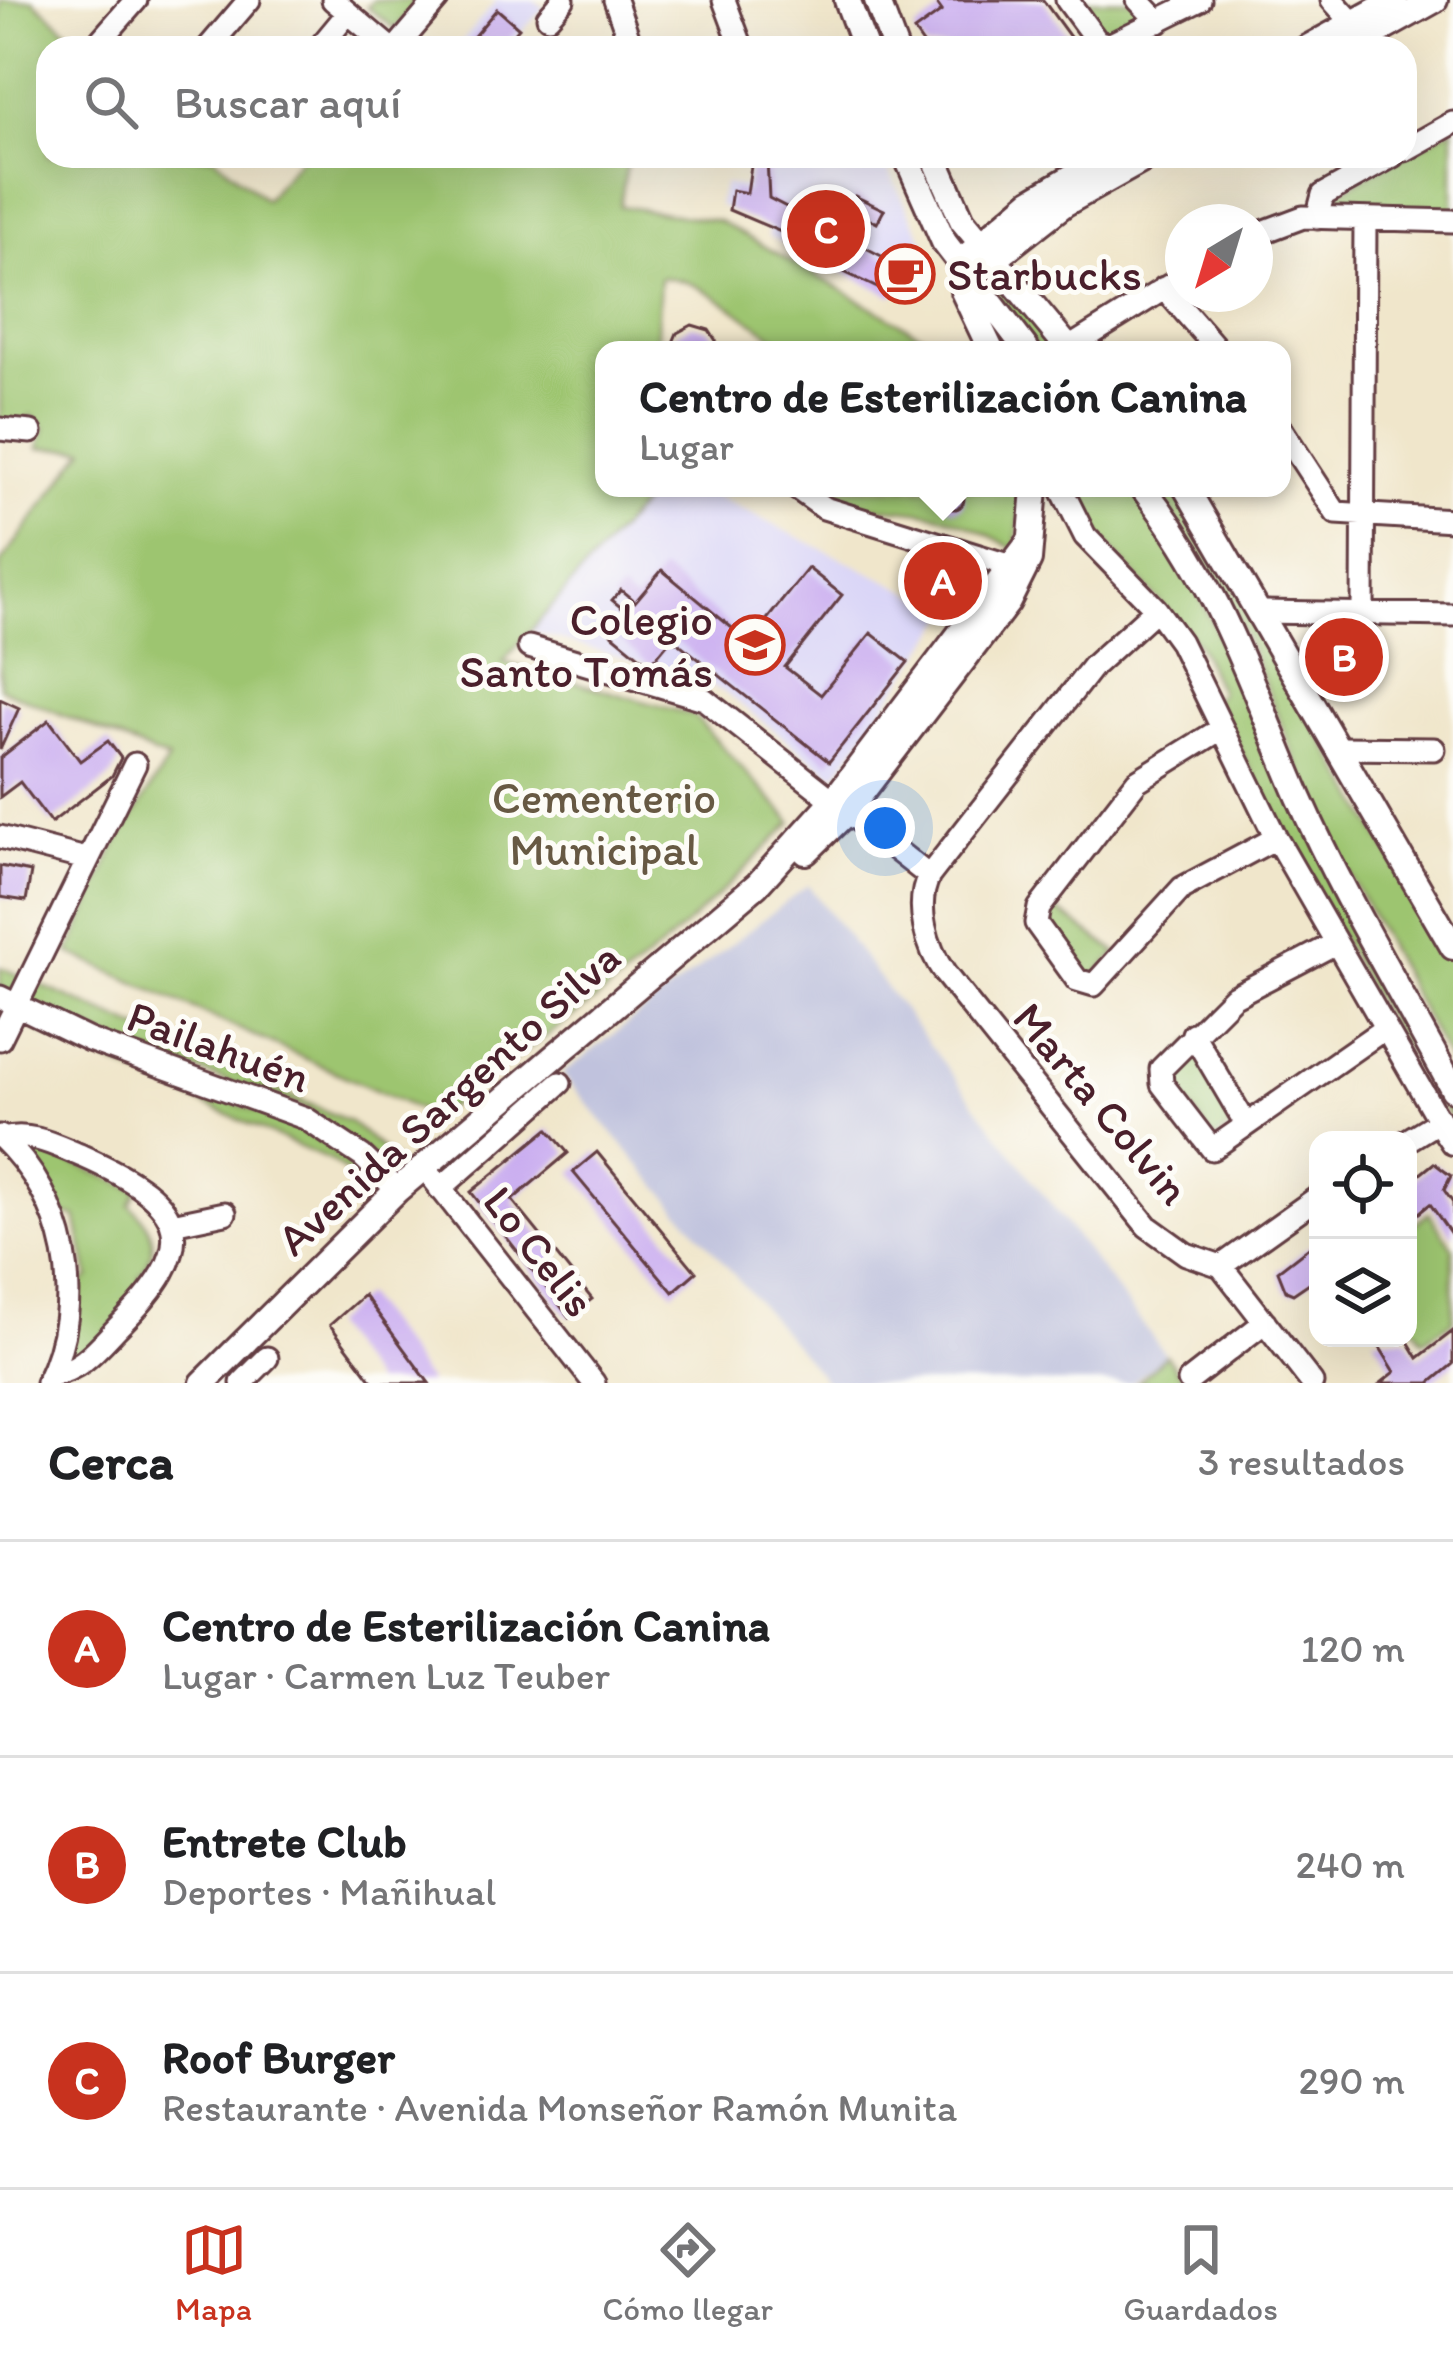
<!DOCTYPE html>
<html lang="es">
<meta charset="utf-8">
<style>
:root{--surface:#fff;--page:#f6f6f6;--text:#202124;--muted:#757577;--line:#e0e0e0;--accent:#c8321e}
body{margin:0;font-family:Itim,sans-serif;background:var(--page);color:var(--text)}
.controls{position:absolute;right:36px;bottom:36px;display:grid;overflow:hidden;border-radius:24px;box-shadow:0 12px 48px #0002}
.controls button{width:108px;height:108px;display:grid;place-items:center;padding:0;border:0;border-bottom:3px solid var(--line);background:var(--surface);color:var(--text);font:60px sans-serif}
.compass{position:absolute;left:1165px;top:204px;width:108px;height:108px;border-radius:50%;background:var(--surface);box-shadow:0 12px 48px #0002;rotate:218deg}
.you{position:absolute;left:885px;top:828px;width:42px;height:42px;margin:-30px;border:9px solid #fff;border-radius:50%;background:#1a73e8;box-shadow:0 0 0 18px #1a73e833}
.badge{display:grid;place-items:center;width:78px;height:78px;border-radius:50%;background:var(--accent);color:#fff;font-size:39px;font-weight:700}
.pin{position:absolute;translate:-50% -50%;border:6px solid #fff;box-shadow:0 3px 12px #0006}
.popup{position:absolute;left:595px;top:341px;width:696px;height:156px;box-sizing:border-box;display:grid;place-content:center;border-radius:24px;background:var(--surface);filter:drop-shadow(0 3px 9px #0005);font-size:39px;white-space:nowrap;color:var(--muted)}
.popup b{font-size:45px;color:var(--text)}
.popup::after{content:'';position:absolute;left:50%;top:100%;margin-left:-24px;border:24px solid transparent;border-top-color:var(--surface)}
.list{margin:0;padding:0;list-style:none}
h2{display:flex;justify-content:space-between;align-items:center;height:156px;margin:0;padding:0 48px;font-size:51px}
h2 small{font-size:39px;font-weight:400;color:var(--muted)}
.list li{display:grid;grid-template-columns:78px 1fr auto;gap:36px;align-items:center;box-sizing:border-box;height:216px;padding:0 48px;border-top:3px solid var(--line)}
.list b{display:block;font-size:45px;white-space:nowrap}
.list p{margin:0;font-size:39px;white-space:nowrap;color:var(--muted)}
.list em{font-size:39px;font-style:normal;color:var(--muted)}
.icon{flex:none;width:66px;height:66px;fill:none;stroke:currentColor;stroke-width:2;stroke-linecap:round;stroke-linejoin:round}
.map{position:relative;flex:none;width:1453px;height:1383px;overflow:hidden}
.search{position:absolute;background:var(--surface);box-shadow:0 12px 48px #0002;left:36px;right:36px;top:36px;height:132px;display:flex;align-items:center;gap:30px;box-sizing:border-box;padding:0 42px;border-radius:36px;color:var(--muted);font-size:45px}
.sheet{height:804px;background:var(--surface)}
nav{display:flex;justify-content:space-around;align-items:center;box-sizing:border-box;height:168px;border-top:3px solid var(--line);background:var(--surface);font-size:33px;color:var(--muted)}
nav a{display:grid;justify-items:center;gap:6px}
nav .on{color:var(--accent)}
.map>svg:first-child{display:block}
</style>
<div class="map">
<svg width="1453" height="1383" viewBox="0 0 1453 1383">
<rect width="100%" height="100%" fill="#fdfcf7"/>
<filter id="ink" filterUnits="userSpaceOnUse"><feTurbulence type="fractalNoise" baseFrequency=".00833" numOctaves="2"/><feDisplacementMap in="SourceGraphic" scale="24" xChannelSelector="R" yChannelSelector="G"/><feConvolveMatrix kernelMatrix="1 2 1 2 8 2 1 2 1" color-interpolation-filters="sRGB"/></filter>
<filter id="wash" filterUnits="userSpaceOnUse"><feTurbulence type="fractalNoise" baseFrequency=".004" numOctaves="4" result="noise"/><feDisplacementMap in="SourceGraphic" scale="48" xChannelSelector="R" yChannelSelector="G"/><feGaussianBlur stdDeviation="2.7" result="paint"/><feColorMatrix in="noise" values="0 0 0 0 0 0 0 0 0 0 0 0 0 0 0 0 0 1.4 0 .05"/><feComposite in="paint" operator="in"/></filter>
<g filter="url(#wash)">
<rect width="100%" height="100%" fill="#f0e6cb"/>
<path fill="#dad6f7" d="M497,0H534L544,8L506,48H456Z
M752,156L885,164L936,265L892,296L768,236L770,229L718,205L724,184L745,188Z
M656,488H698L951,612L835,776L724,692L697,679L530,631Z"/>
<path fill="#c0c2dd" d="M808,885L1166,1355L1131,1383H827L562,1074Z"/>
<path fill="#9dc570" stroke="#74724e" stroke-width="3" d="M0,0H33L88,48H48V156H214L265,200L302,156H628L620,206L719,221L948,350C914,350 827,358 799,349C758,334 704,274 660,278L656,350H604V488H656L503,662L693,715L792,822C730,885 665,949 593,1002C541,1041 487,1077 436,1117L69,953L116,845L168,760L0,688V564L85,449L39,448L45,428L31,415L21,426L0,424Z
M373,0H419L395,29L367,7Z
M1071,0H1134L1154,21L1108,42Z
M1453,128V214L1322,211L1324,200Z
M992,272L1061,350H1038L985,277Z
M819,488H1023L1016,550C988,534 962,519 929,513C893,506 849,511 819,488Z
M1072,488H1132L1181,556L1337,886L1453,1107V1122L1372,995L1213,700L1220,692L1198,644L1094,530Z
M1157,488H1177L1453,962V1070L1319,817L1235,611Z
M1048,903L1117,953L1089,981L1040,912Z
M0,967L350,1122L408,1171L398,1175L304,1107L122,1045L0,988Z
M0,1008C48,1030 97,1053 146,1073C245,1111 294,1110 379,1187L380,1196L331,1161L0,1013Z
M1192,1040L1240,1120L1214,1140L1165,1072Z
M17,1140L138,1190L130,1205C155,1228 161,1249 139,1277L151,1288L81,1358L61,1363L73,1291L89,1277L76,1217L59,1214Z
M1429,1213L1453,1248V1321L1423,1341L1408,1318V1228Z
M1166,1355L1187,1383H1137Z"/>
<g id="blocks">
<path fill="#caaef0" d="M934,0H1043L1078,48H926L914,31L942,11Z
M497,9L519,28L501,48H464Z
M752,159L767,160L769,198L901,266L912,263L919,276L892,295L784,243L788,235L729,210L732,190L747,193Z
M855,196L884,210L877,223L849,209Z
M692,325L709,330L722,350H670L677,333Z
M944 499a10 10 0 1 1 20 0a10 10 0 1 1-20 0Z
M944,564L958,570L943,600L929,592Z
M808,568L842,595L785,667L821,695L871,633L908,662L829,762L672,638L650,665L611,633L628,613L612,600L621,590L635,602L662,570L749,642Z
M0,699L19,708L0,750Z
M49,720L80,761L108,741L121,758L112,776L51,823L20,782L0,797V758Z
M0,866L31,872L26,901L0,897Z
M548,1129L568,1153L512,1200L592,1299L569,1317L471,1192Z
M597,1152L696,1272L673,1292L573,1172Z
M1434,1163L1451,1176L1444,1190L1453,1203V1237L1430,1204L1408,1222V1184Z
M1318,1240V1277L1293,1294L1286,1291L1278,1271Z
M364,1295L429,1383H374L330,1325Z
M1453,1331V1364L1430,1383H1381L1395,1372L1374,1338H1406L1418,1358Z"/>
</g>
</g>
<g filter="url(#ink)">
<use href="#blocks" fill-opacity="0" stroke="#633d43" stroke-width="3"/>
<g fill="none" stroke-linecap="round" stroke-linejoin="round">
<g stroke="#633d43" stroke-width="27">
<path id="minor" d="M333,0L390,48
M615,0L632,48
M724,0L742,48
M1067,0L1097,41L1109,45L1200,0
M1138,0L1159,22
M1332,0L1364,35
M548,17L563,0
M101,40L136,0
M208,48L249,0
M319,48L348,13
M396,48L437,0
M1405,150L1453,123
M1317,218L1323,195L1393,156
M1255,235L1303,217L1453,221
M1164,288L1218,350
M1069,348L1183,277
M0,429L31,432
M1282,430L1336,513L1453,520
M796,488L824,508L1011,566
M1061,488L1085,536L1156,609L1180,642L1276,838L1439,1121L1408,1140
M1156,609L1093,666L929,876C914,906 927,948 945,974L1147,1226L1186,1254L1221,1266L1312,1383
M1261,612L1453,615
M1363,613L1365,219
M529,647L704,699L929,876
M1221,729L1137,781L1039,908L1036,923L1077,980L1094,985L1182,888L1276,838
M1339,748L1434,749
M0,837L86,859
M1336,943L1233,997L1161,1069L1162,1084L1212,1149L1384,1029
M0,997L89,1040L305,1118L362,1156L397,1190
M1193,1034L1246,1124
M0,1039L135,764
M0,1136C67,1199 88,1300 47,1383
M3,1139C31,1131 57,1146 82,1156C191,1204 203,1244 117,1328C97,1349 81,1370 51,1375
M424,1167L594,1383
M440,1189L560,1083
M172,1224L225,1213
M1221,1266L1318,1197
M1189,1381L1265,1322
M242,1383L267,1358"/>
</g>
<g stroke="#633d43" stroke-width="30">
<path id="major" d="M847,0L865,48
M877,0L895,48
M1307,48L1395,0
M1349,48L1435,0
M906,156L944,242L1027,350
M934,156L962,220L1070,350
M967,298L970,278L1064,204L1150,156
M991,350L963,291L962,260L1031,201L1107,156
M1143,488C1222,588 1250,684 1299,797C1343,897 1402,993 1453,1089
M1186,488L1453,947
M806,852L847,812L1008,602L1029,560L1035,488
M1439,1121L1453,1142
M203,1383L397,1190L757,885L833,801L1030,541"/>
</g>
<use href="#minor" stroke="#fff" stroke-width="21"/>
<use href="#major" stroke="#fff" stroke-width="24"/>
</g>
</g>
<defs>
<g id="cafe-ring" transform="scale(3)"><circle r="9.5" fill="#fdfcf7" stroke="#c8321e" stroke-width="1.5"/><path d="M-5.5-4.5H6V0H3Q3 3.5 0 3.5H-2.5Q-5.5 3.5-5.5 0ZM3-3.2v2h1.7v-2ZM-6 4.5H4V6H-6Z" fill="#c8321e"/></g>
<g id="school-ring" transform="scale(3)"><circle r="9.5" fill="#fdfcf7" stroke="#c8321e" stroke-width="1.5"/><path d="M0-5L7-2L0 1L-7-2ZM-4 1L0 2.5L4 1V4Q0 6-4 4Z" fill="#c8321e"/></g>
</defs>
<g fill-rule="evenodd">
<use href="#cafe-ring" x="905" y="274"/>
<use href="#school-ring" x="755" y="645"/>
</g>
<g text-anchor="middle" dominant-baseline="central" stroke-width="10" stroke-linejoin="round" paint-order="stroke">
<g font-size="45" fill="#4a1f2b" stroke="#fdfcf7" text-anchor="start">
<text x="947" y="274">Starbucks</text>
<text x="713" y="619" text-anchor="end">Colegio<tspan x="713" dy="52">Santo Tomás</tspan></text>
</g>
<g font-size="45" fill="#675943" stroke="#fdfcf7">
<text x="604" y="797">Cementerio<tspan x="604" dy="52">Municipal</tspan></text>
</g>
<g font-size="45" fill="#4a1f2b" stroke="#fdfcf7">
<text transform="translate(219 1046) rotate(20)">Pailahuén</text>
<text transform="translate(448 1098) rotate(-42)">Avenida Sargento Silva</text>
<text transform="translate(1102 1103) rotate(50)">Marta Colvin</text>
<text transform="translate(540 1251) rotate(52)">Lo Celis</text>
</g>
</g>
</svg>
<div class="controls">
<button><svg class="icon" aria-label="locate" viewBox="0 0 24 24"><circle cx="12" cy="12" r="6"/><path d="M12 2v4M12 18v4M2 12h4M18 12h4"/></svg></button>
<button><svg class="icon" aria-label="layers" viewBox="0 0 24 24"><path d="M12 4l9 5-9 5-9-5zM3 14l9 5 9-5"/></svg></button>
</div>
<svg class="compass" viewBox="-18 -18 36 36"><path d="M0-13l5 13h-10z" fill="#e53935"/><path d="M0 13l5-13h-10z" fill="#757577"/></svg>
<div class="you"></div>
<div class="pin badge" style="left:943px;top:581px">A</div>
<div class="popup"><b>Centro de Esterilización Canina</b>Lugar</div>
<div class="pin badge" style="left:1344px;top:657px">B</div>
<div class="pin badge" style="left:826px;top:229px">C</div>
<div class="search"><svg class="icon" aria-label="search" viewBox="0 0 24 24"><circle cx="10" cy="10" r="6"/><path d="M15 15l6 6"/></svg>Buscar aquí</div>
</div>
<section class="sheet">
<h2>Cerca<small>3 resultados</small></h2>
<ul class="list">
<li><span class="badge">A</span><div><b>Centro de Esterilización Canina</b><p>Lugar · Carmen Luz Teuber</p></div><em>120 m</em></li>
<li><span class="badge">B</span><div><b>Entrete Club</b><p>Deportes · Mañihual</p></div><em>240 m</em></li>
<li><span class="badge">C</span><div><b>Roof Burger</b><p>Restaurante · Avenida Monseñor Ramón Munita</p></div><em>290 m</em></li>
</ul>
</section>
<nav>
<a class="on"><svg class="icon" aria-label="map" viewBox="0 0 24 24"><path d="M3 6l6-2 6 2 6-2v14l-6 2-6-2-6 2zM9 4v14M15 6v14"/></svg>Mapa</a>
<a><svg class="icon" aria-label="directions" viewBox="0 0 24 24"><path d="M12 3l9 9-9 9-9-9zM9 14v-3h6M13 9l2 2-2 2"/></svg>Cómo llegar</a>
<a><svg class="icon" aria-label="saved" viewBox="0 0 24 24"><path d="M7 4h10v16l-5-4-5 4z"/></svg>Guardados</a>
</nav>
